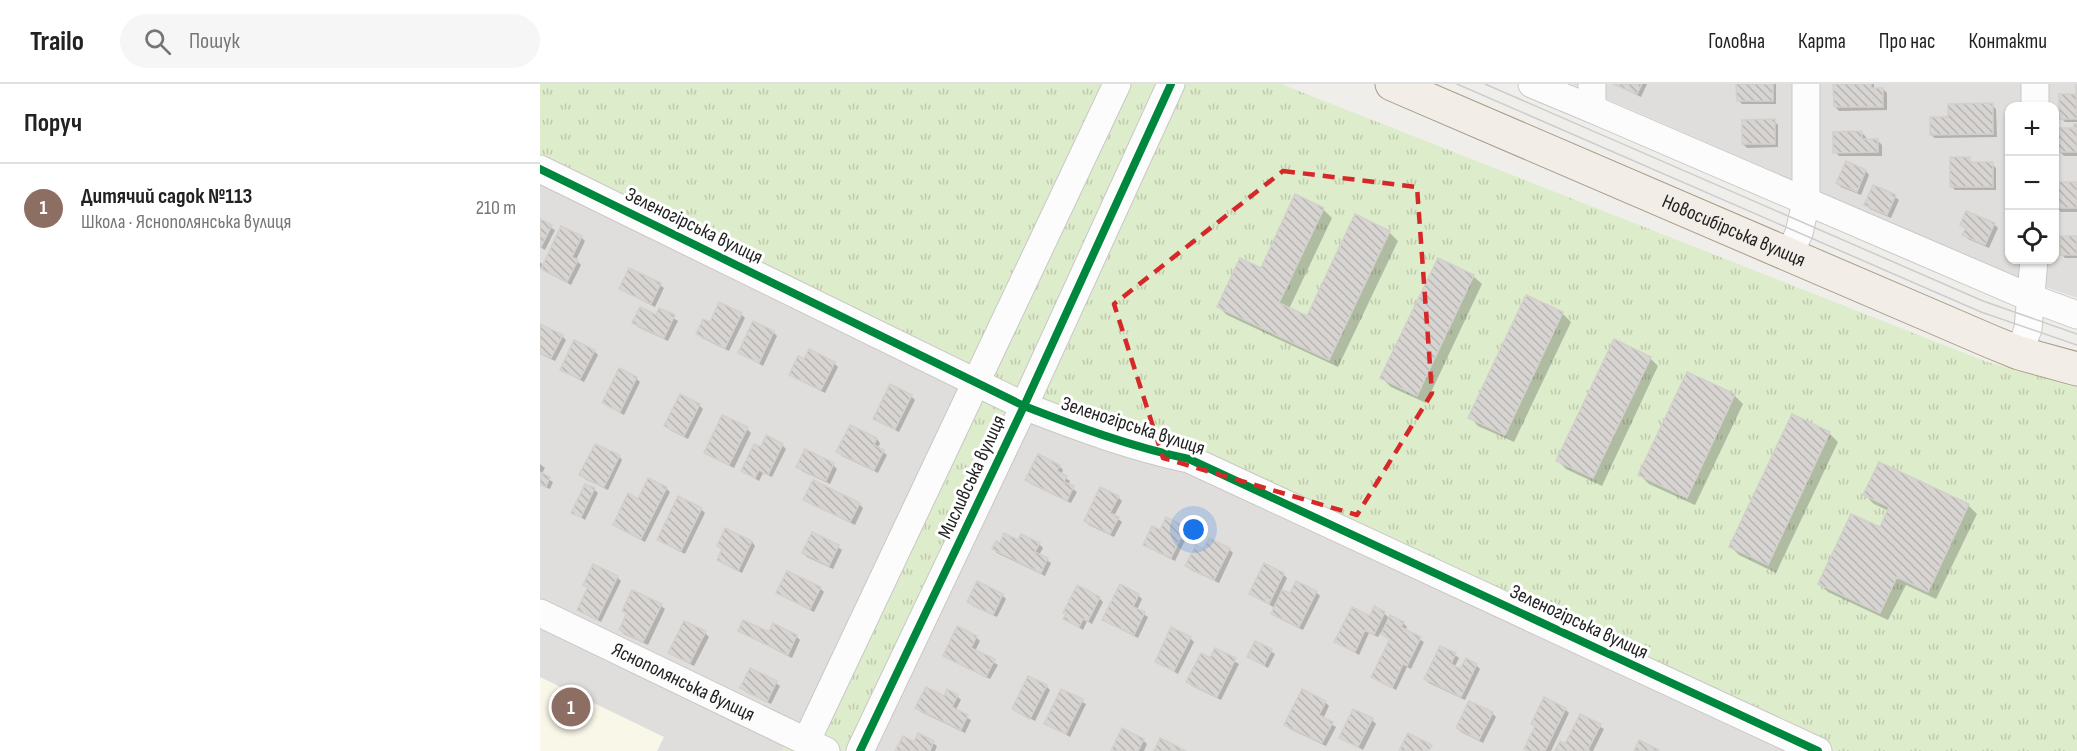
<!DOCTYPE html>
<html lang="uk">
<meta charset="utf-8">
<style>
:root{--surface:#fff;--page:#f6f6f6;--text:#222;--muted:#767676;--line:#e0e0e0;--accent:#0f766e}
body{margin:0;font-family:"Sofia Sans Condensed",sans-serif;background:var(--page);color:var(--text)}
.controls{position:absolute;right:18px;top:18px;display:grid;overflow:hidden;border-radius:12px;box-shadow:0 2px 4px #0004}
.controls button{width:54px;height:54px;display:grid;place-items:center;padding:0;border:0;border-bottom:2px solid var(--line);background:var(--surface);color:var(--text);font:30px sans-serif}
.you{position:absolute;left:654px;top:446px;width:21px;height:21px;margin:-15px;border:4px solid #fff;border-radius:50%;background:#1a73e8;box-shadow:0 0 0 9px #1a73e833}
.badge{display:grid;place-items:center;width:39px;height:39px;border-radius:50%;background:var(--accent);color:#fff;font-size:20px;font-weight:700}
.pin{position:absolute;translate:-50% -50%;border:3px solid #fff;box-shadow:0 2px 6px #0006}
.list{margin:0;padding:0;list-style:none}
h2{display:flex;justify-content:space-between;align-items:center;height:78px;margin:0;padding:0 24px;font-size:26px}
h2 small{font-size:20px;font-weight:400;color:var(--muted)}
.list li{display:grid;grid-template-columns:39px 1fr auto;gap:18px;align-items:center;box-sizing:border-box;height:90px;padding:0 24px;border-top:2px solid var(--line)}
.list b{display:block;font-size:22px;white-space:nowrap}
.list p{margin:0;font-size:20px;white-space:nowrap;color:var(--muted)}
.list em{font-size:20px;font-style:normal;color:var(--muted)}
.icon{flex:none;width:33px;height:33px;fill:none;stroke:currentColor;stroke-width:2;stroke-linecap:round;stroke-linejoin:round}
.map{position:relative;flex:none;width:1537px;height:667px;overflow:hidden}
header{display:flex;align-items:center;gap:36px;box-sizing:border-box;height:84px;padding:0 30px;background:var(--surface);border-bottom:2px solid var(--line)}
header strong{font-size:28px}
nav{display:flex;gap:33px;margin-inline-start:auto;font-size:21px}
.search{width:420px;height:54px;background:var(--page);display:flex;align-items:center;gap:15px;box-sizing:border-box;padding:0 21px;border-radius:33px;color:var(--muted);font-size:22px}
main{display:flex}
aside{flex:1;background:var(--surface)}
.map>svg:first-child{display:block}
</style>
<header>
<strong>Trailo</strong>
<div class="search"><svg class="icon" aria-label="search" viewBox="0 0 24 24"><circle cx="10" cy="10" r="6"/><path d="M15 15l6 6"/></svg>Пошук</div>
<nav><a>Головна</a><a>Карта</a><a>Про нас</a><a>Контакти</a></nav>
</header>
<main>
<aside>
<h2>Поруч<small></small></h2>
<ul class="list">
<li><span class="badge" style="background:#8d6e63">1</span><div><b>Дитячий садок №113</b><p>Школа · Яснополянська вулиця</p></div><em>210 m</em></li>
</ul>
</aside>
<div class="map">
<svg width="1537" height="667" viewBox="0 0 1537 667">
<defs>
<pattern id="grass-tufts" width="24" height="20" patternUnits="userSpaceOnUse" patternTransform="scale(1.5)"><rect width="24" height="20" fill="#ddeccb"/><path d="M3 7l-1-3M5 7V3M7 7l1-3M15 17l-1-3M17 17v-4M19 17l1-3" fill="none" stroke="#bdcaae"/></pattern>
<pattern id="building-back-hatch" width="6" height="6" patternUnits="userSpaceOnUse" patternTransform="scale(1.5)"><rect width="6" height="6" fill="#d7d4d2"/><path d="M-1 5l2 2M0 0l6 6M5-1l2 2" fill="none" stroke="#b8b6b4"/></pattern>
</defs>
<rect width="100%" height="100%" fill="#f0eeeb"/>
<path fill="#dfdedc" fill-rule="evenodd" d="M1032,0H1537V214L1474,192ZM1470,22H1514V176H1470Z
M0,85L436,299L266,658L250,650L242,667H0Z
M484,322L619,368L1278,667H320Z"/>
<path fill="#f8f7e8" d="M0,593L124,653L117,667H0Z"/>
<path fill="url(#grass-tufts)" d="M0,0H741L1447,278L1537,303V667H1278L649,375L484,323L320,667H242L250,650L266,657L436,299L0,85Z"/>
<path fill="#0003" d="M1074,0H1107L1101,13Z
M1198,0H1236V20H1202L1198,16Z
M1295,0H1334V6L1343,5L1347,9V26L1299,27L1295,23Z
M1521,11H1537V38H1525L1521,34Z
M1452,21L1456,25L1457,53L1395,54L1391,51Z
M1234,37L1238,41V63L1207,64L1203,60Z
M1537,42V72H1524L1520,68Z
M1322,49L1326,53V57H1338L1342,61V72H1299L1295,68Z
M1429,74L1433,80H1452L1456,84V106H1415L1411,102Z
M1326,87L1329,91L1321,111L1301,103L1297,99Z
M1537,100V128H1521L1517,124Z
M1355,113L1359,116L1351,134L1330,125L1326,121Z
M783,125L792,134L749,225L768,234L849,148L858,157L798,283L687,231L679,223L721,186Z
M0,137L15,146L5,166L0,163Z
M1454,140L1458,144L1449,164L1428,155L1424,151L1426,146L1422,141Z
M22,144L41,153L45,157L36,176L41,181L31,201L6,188L0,183V178L4,182Z
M1537,154V174H1525L1521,170Z
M90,186L120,201L124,204L115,223L85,208L81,204Z
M933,192L942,200L886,319L851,303L842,294Z
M120,226L138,237L128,257L98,243L94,239L116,233Z
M1022,229L1031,238L974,358L938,342L930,333Z
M201,230L205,234L189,267L162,254L158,250L170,240Z
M214,239L233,248L237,252L223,282L200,269Z
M0,242L22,252L26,256L15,277L0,270Z
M54,267L58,271L44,298L26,289L22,285Z
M1110,274L1118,282L1062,402L1026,385L1018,377Z
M265,277L294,279L298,283L285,309L255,294L251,290Z
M1148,290L1195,312L1203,320L1155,421L1109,400L1100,391Z
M96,294L100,298L84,331L64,319Z
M371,312L375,316L359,348L339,338L335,334Z
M159,321L163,325L148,355L130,346L126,342Z
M310,343L337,355L340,359L338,364L347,371L338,389L302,372L298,368Z
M207,345L211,349L194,384L170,372L166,368Z
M1289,349L1298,358L1236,489L1199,471L1191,463Z
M242,361L246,365L232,393L223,389L219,397L203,387L221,365Z
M266,367L293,381L297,385L290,400L262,387L258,383Z
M79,372L82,376L68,406L45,395L41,391Z
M0,380L5,384L1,391L13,398L10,405L0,401Z
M519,382L523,386L521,391L530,397L528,401L537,408L531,419L491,400L487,396Z
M126,404L130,408L105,458L78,444L74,440L99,417Z
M54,405L58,409L45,436L33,428Z
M1325,411L1428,421L1437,430L1396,515L1366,501L1348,536L1288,508L1280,500L1340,445L1349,427L1334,420Z
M578,413L582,417L574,432L582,438L574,453L549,441L545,437Z
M265,416L319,420L323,424L315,441L269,419Z
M161,425L165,429L145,470L123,459L119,456Z
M645,444L649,448L635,477L609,464L605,460L621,448Z
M186,446L212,458L215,462L202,489L178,476L183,466L179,462Z
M478,458L499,460L503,464L499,471L511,479L505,492L457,469L454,465Z
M298,463L302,466L293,485L267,473L263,469Z
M689,465L693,469L679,499L651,486L647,482L664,467Z
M743,490L747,494L741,507L751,511L776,508L780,512L763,546L736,533L732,529L735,524L710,510Z
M77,493L81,497L61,538L38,525L49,505L44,500Z
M280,504L284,508L274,528L242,512L238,509Z
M462,511L466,515L457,533L433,522L429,518Z
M598,511L602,515L597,526L608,533L598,554L568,539L564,535Z
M559,514L563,518L552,540L547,537L543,546L525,535Z
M121,522L125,525L108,561L84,550L80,546L88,531L84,526Z
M844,529L850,535L863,539L867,543L865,547L884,558L871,585L867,583L856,606L833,593L851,556L841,548L838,553L829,549L819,571L796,558L830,534Z
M200,546L256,552L260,556L252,574L204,550Z
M165,549L169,553L154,582L134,572L130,568Z
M436,553L440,557L435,567L458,581L450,595L409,575L405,571Z
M650,554L654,558L638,590L616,577Z
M716,559L735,570L728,584L709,573Z
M675,566L699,580L681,616L652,602L648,598L671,576Z
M915,571L919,574L914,584L921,587L936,581L940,585L925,616L889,599L885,595Z
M210,586L236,599L240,602L231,620L206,608L202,604Z
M506,602L510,606L495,637L473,625Z
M522,607L546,620L530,653L506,639Z
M417,612L421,616L415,627L431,636L425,649L381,628L377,624L405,614Z
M785,618L789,622L783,635L796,643L786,662L750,645L746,641Z
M1025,625L1029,629L1011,667H988Z
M952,629L956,633L943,659L921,648L917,644Z
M1041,632L1064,645L1053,667H1017L1026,662Z
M832,636L836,640L823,666L801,653Z
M603,656L607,660L604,667H572Z
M393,659L397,662L395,667H357L375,660Z"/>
<path fill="url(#building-back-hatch)" stroke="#d3d0cc" stroke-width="1.5" d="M1073,0H1102L1097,10Z
M1196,0H1233V17H1197Z
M1293,0H1331V4H1343V23H1294Z
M1536,0L1537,35H1519V10H1536Z
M1453,19V50L1390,51V33H1408V20Z
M1235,35V60H1202V36Z
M1534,40H1537V68H1518V44H1534Z
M1322,47V55H1338V68L1293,69V48Z
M1410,73H1430V78H1453V103H1410Z
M1306,77L1326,86L1317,108L1296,99Z
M1515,98H1537V124H1515Z
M1333,101L1356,111L1347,131L1324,121Z
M755,110L784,124L739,219L767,232L815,130L850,147L789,276L677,223L700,174L721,184Z
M1426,127L1455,139L1445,161L1422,151L1426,144L1420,141Z
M0,135L12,141L1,163L0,162Z
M21,142L42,152L32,173L38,176L27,198L1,185Z
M1520,152H1537V171H1520Z
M898,174L934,191L877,312L840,294Z
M89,184L121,199L111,220L79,205Z
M986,211L1023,228L965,351L928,334Z
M179,218L202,229L185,264L156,250L163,235L170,238Z
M100,223L116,231L119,224L135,231L124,254L92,239Z
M213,237L234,247L219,279L198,269Z
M0,240L23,251L11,274L0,269Z
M1074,255L1111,273L1053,394L1016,377Z
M34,256L55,266L40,295L20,286Z
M269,265L295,278L281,306L249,291L258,272L264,275Z
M79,284L97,293L80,328L62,319Z
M1147,288L1195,310L1147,414L1098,391Z
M350,300L372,311L355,345L333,335Z
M140,310L160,320L144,352L124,342Z
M1252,330L1290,348L1228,481L1189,463Z
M182,331L208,343L189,381L164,369Z
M310,341L337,354L334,361L344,366L334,386L296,368Z
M226,351L243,360L228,391L219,386L215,394L201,387L214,360L221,363Z
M55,360L80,371L64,403L39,391Z
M265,365L294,379L286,397L256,383Z
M498,370L520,381L517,387L527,392L524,398L534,402L527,417L485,396Z
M1339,378L1429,420L1388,508L1357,493L1340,529L1278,500L1311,430L1340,443L1349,423L1323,411Z
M0,388L10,393L6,403L0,400Z
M108,394L127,403L101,455L73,441L88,409L98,415Z
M273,396L320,419L310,438L263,416Z
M45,400L55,404L41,433L31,429Z
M560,403L579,412L570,429L579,433L570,450L544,437Z
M138,412L162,424L141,467L117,456Z
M626,433L646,443L631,474L603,461L612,442L620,446Z
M185,444L212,457L198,487L177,476L182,465L177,462Z
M272,448L299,461L289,482L262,469Z
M464,449L478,456L481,450L500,459L495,468L508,474L501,489L452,465L456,457L460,459Z
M669,454L690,464L674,496L645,482L656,461L663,465Z
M724,479L744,489L729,520L709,510Z
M53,480L78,492L57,536L37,526L48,503L43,501Z
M247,487L281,503L270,525L236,509Z
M437,497L463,510L453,531L427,518Z
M756,497L777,507L759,543L731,530L742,506L750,509Z
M580,500L599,510L593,523L605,528L594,551L562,536Z
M537,501L560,513L548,537L543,535L539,543L523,535L526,530L523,529Z
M92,506L122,520L103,558L79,546L87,529L82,527Z
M834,522L845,528L834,551L825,546L815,568L794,558L812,523L830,532Z
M850,531L864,538L861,543L881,553L867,582L863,580L852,604L831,593L850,555L841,550Z
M203,536L229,548L233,539L257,551L248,571L198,547Z
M144,537L166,547L150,579L128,569Z
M417,542L437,552L431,564L455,575L446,593L403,572Z
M631,543L651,553L634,587L615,578Z
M715,557L732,565L724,581L707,573Z
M900,562L916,569L911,580L920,585L926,574L937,580L921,613L884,595Z
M675,564L696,574L677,613L646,598L661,569L670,574Z
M210,584L237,597L227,618L200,604Z
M488,592L507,601L490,635L472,625Z
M386,603L404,612L407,605L418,611L412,623L428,631L421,646L375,624Z
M521,605L543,615L526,650L504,640Z
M762,605L786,617L779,631L793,638L782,659L744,641Z
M1004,613L1026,624L1005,667H988L984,665L995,642L991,640Z
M929,617L953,628L939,656L916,644Z
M813,625L833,634L818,663L799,654Z
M1040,630L1061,640L1048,666L1050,667H1015L1020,657L1025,660Z
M582,644L604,655L598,667H571Z
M378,649L394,657L390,667H355L363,652L374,658Z
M868,649L892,661L889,667H859Z
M620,654L646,667H614Z
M1099,656L1119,666V667H1094Z"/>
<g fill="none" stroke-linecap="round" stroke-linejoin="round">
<g stroke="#c9c8c7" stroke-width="29">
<g id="minor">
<path d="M992,0L1052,25V0"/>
<path d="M1495,0V22"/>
<path d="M1052,25L1491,214L1537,231"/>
<path d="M0,85L484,322C538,343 592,363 649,375L1278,667"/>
<path d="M1249,171L1259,149L1266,118V0"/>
<path d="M1479,269L1488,245L1494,176"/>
<path id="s1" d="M0,529L286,667"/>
<path d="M266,658L577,0"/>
<path d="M320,667L484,322L631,0"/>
</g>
</g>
<g stroke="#a79c86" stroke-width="35">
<g id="major">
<path id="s2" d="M852,0L1452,258L1479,269L1537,285"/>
</g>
</g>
<use href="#minor" stroke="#fdfcfc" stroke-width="27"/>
<use href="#major" stroke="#f3ede7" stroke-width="33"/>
<path stroke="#ccc" stroke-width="1.5" d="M917,0L1441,228L1537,261
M945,0L1443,217L1537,250"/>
<g stroke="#fff" stroke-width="11">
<path id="cycleway" d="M0,85L484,322C538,343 592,363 649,375L1278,667
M320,667L484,322L631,0"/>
</g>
<use href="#cycleway" stroke="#00873e" stroke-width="8"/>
</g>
<path fill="none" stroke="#d62828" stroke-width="4.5" stroke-dasharray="12 8" stroke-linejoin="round" d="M743,87L877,103L892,309L817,431L623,374L574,220Z"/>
<g text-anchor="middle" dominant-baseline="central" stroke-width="6" stroke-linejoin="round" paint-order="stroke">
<g font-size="20" fill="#222" stroke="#fff">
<text transform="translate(154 142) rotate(26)">Зеленогірська вулиця</text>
<text stroke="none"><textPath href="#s2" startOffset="372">Новосибірська вулиця</textPath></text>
<text transform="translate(593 342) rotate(18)">Зеленогірська вулиця</text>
<text transform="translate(432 393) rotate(-65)">Мисливська вулиця</text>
<text transform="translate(1039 538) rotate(25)">Зеленогірська вулиця</text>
<text stroke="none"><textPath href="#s1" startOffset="159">Яснополянська вулиця</textPath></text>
</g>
</g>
</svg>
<div class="controls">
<button>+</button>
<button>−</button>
<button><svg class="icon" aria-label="locate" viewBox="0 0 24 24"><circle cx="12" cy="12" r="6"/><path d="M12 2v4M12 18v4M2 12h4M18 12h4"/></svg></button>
</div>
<div class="you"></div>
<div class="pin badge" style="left:31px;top:623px;background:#8d6e63">1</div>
</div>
</main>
